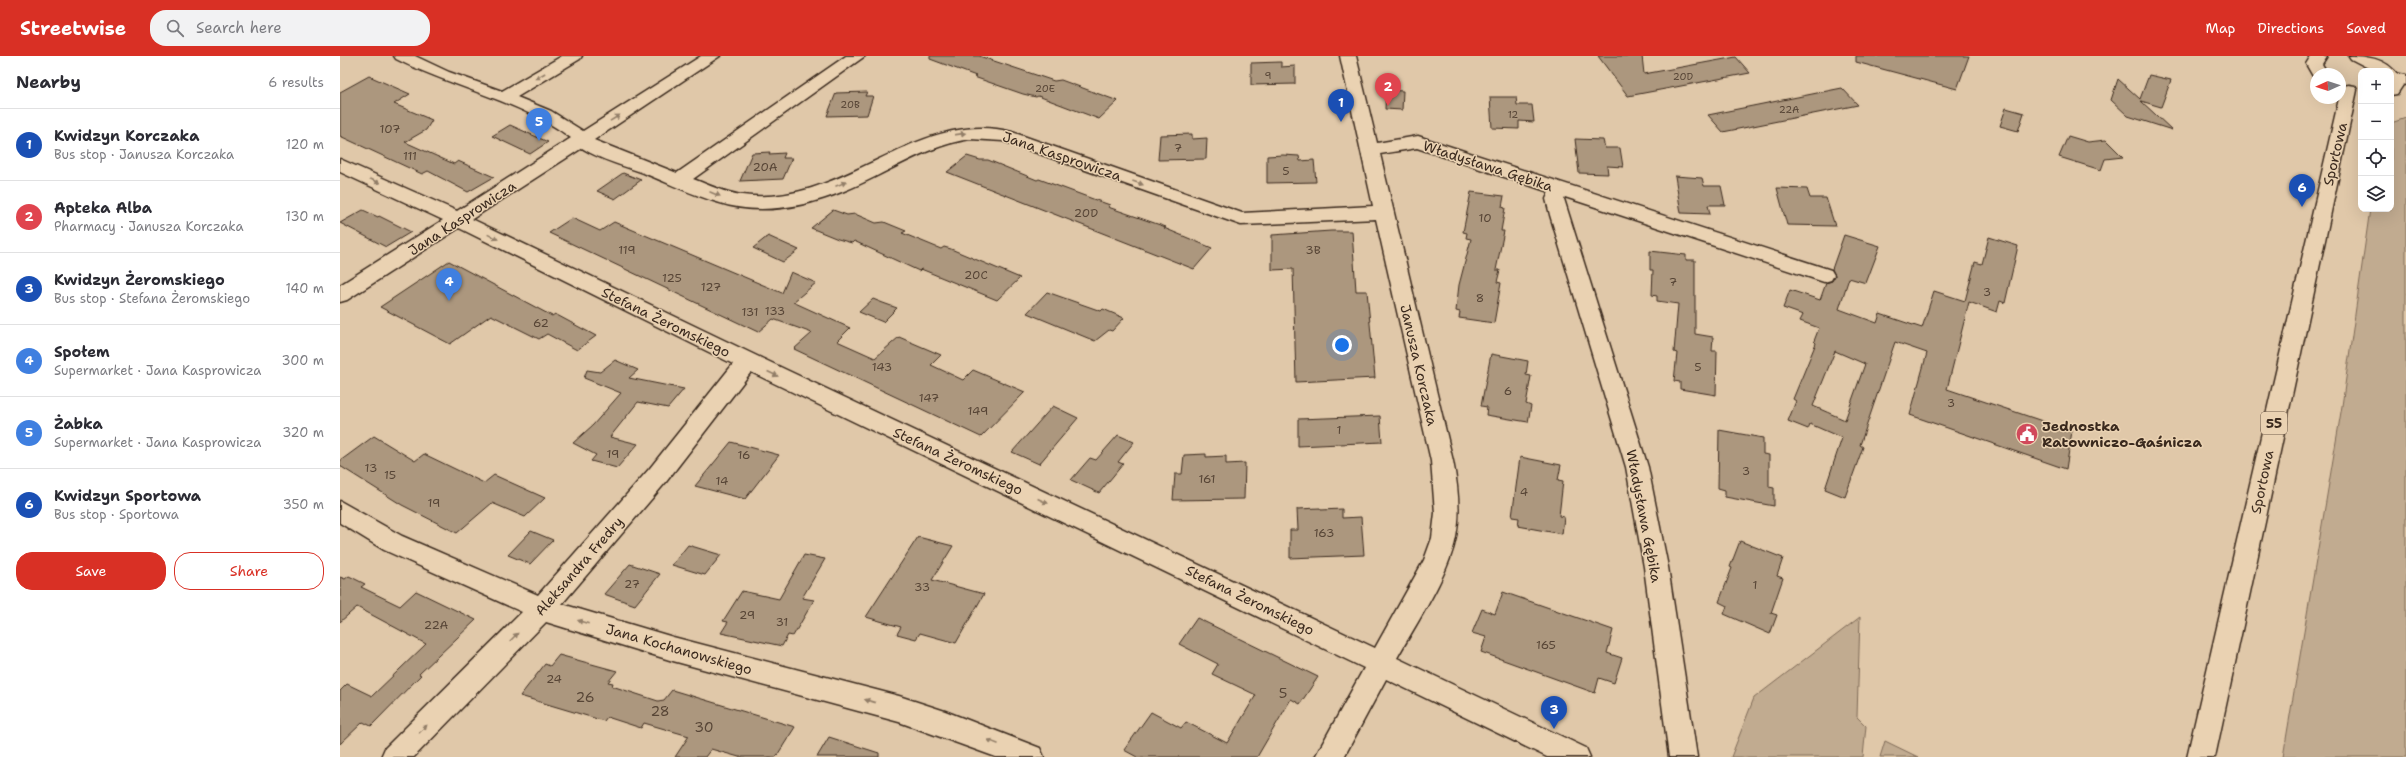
<!DOCTYPE html>
<meta charset="utf-8">
<style>
:root{--surface:#fff;--page:#f2f2f3;--text:#2b2b33;--muted:#7c7c81;--line:#e1e1e2;--accent:#d93025}
body{margin:0;font-family:"Shantell Sans",sans-serif;background:var(--page);color:var(--text)}
.controls{position:absolute;right:12px;top:12px;display:grid;overflow:hidden;border-radius:8px;box-shadow:0 4px 16px #0002}
.controls button{width:36px;height:36px;display:grid;place-items:center;padding:0;border:0;border-bottom:1px solid var(--line);background:var(--surface);color:var(--text);font:20px sans-serif}
.compass{position:absolute;left:1970px;top:12px;width:36px;height:36px;border-radius:50%;background:var(--surface);box-shadow:0 4px 16px #0002;rotate:267deg}
.you{position:absolute;left:1002px;top:289px;width:14px;height:14px;margin:-10px;border:3px solid #fff;border-radius:50%;background:#1a73e8;box-shadow:0 0 0 6px #1a73e833}
.badge{display:grid;place-items:center;width:26px;height:26px;border-radius:50%;background:var(--accent);color:#fff;font-size:13px;font-weight:700}
.pin{position:absolute;translate:-50% -33px;filter:drop-shadow(0 1px 2px #0008)}
.pin::after{content:'';position:absolute;top:21px;width:14px;height:12px;background:inherit;clip-path:polygon(0 0,100% 0,50% 100%)}
.list{margin:0;padding:0;list-style:none}
h2{display:flex;justify-content:space-between;align-items:center;height:52px;margin:0;padding:0 16px;font-size:17px}
h2 small{font-size:13px;font-weight:400;color:var(--muted)}
.list li{display:grid;grid-template-columns:26px 1fr auto;gap:12px;align-items:center;box-sizing:border-box;height:72px;padding:0 16px;border-top:1px solid var(--line)}
.list b{display:block;font-size:15px;white-space:nowrap}
.list p{margin:0;font-size:13px;white-space:nowrap;color:var(--muted)}
.list em{font-size:13px;font-style:normal;color:var(--muted)}
.actions{display:flex;gap:8px;padding:12px 16px}
.actions a{flex:1;padding:9px 0;border:1px solid var(--accent);border-radius:16px;text-align:center;font-size:14px;color:var(--accent)}
.actions .main{background:var(--accent);color:#fff}
.icon{flex:none;width:22px;height:22px;fill:none;stroke:currentColor;stroke-width:2;stroke-linecap:round;stroke-linejoin:round}
.map{position:relative;flex:none;width:2066px;height:701px;overflow:hidden}
header{display:flex;align-items:center;gap:24px;box-sizing:border-box;height:56px;padding:0 20px;background:var(--accent);color:#fff}
header strong{font-size:19px}
nav{display:flex;gap:22px;margin-inline-start:auto;font-size:14px}
.search{width:280px;height:36px;background:var(--page);display:flex;align-items:center;gap:10px;box-sizing:border-box;padding:0 14px;border-radius:16px;color:var(--muted);font-size:15px}
main{display:flex}
aside{flex:1;background:var(--surface)}
.map>svg:first-child{display:block}
</style>
<header>
<strong>Streetwise</strong>
<div class="search"><svg class="icon" aria-label="search" viewBox="0 0 24 24"><circle cx="10" cy="10" r="6"/><path d="M15 15l6 6"/></svg>Search here</div>
<nav><a>Map</a><a>Directions</a><a>Saved</a></nav>
</header>
<main>
<aside>
<h2>Nearby<small>6 results</small></h2>
<ul class="list">
<li><span class="badge" style="background:#1a4fb4">1</span><div><b>Kwidzyn Korczaka</b><p>Bus stop · Janusza Korczaka</p></div><em>120 m</em></li>
<li><span class="badge" style="background:#e0444e">2</span><div><b>Apteka Alba</b><p>Pharmacy · Janusza Korczaka</p></div><em>130 m</em></li>
<li><span class="badge" style="background:#1a4fb4">3</span><div><b>Kwidzyn Żeromskiego</b><p>Bus stop · Stefana Żeromskiego</p></div><em>140 m</em></li>
<li><span class="badge" style="background:#3f7fe0">4</span><div><b>Społem</b><p>Supermarket · Jana Kasprowicza</p></div><em>300 m</em></li>
<li><span class="badge" style="background:#3f7fe0">5</span><div><b>Żabka</b><p>Supermarket · Jana Kasprowicza</p></div><em>320 m</em></li>
<li><span class="badge" style="background:#1a4fb4">6</span><div><b>Kwidzyn Sportowa</b><p>Bus stop · Sportowa</p></div><em>350 m</em></li>
</ul>
<div class="actions"><a class="main">Save</a><a>Share</a></div>
</aside>
<div class="map">
<svg width="2066" height="701" viewBox="0 0 2066 701">
<rect width="100%" height="100%" fill="#e0c8a9"/>
<filter id="ink" filterUnits="userSpaceOnUse"><feTurbulence type="fractalNoise" baseFrequency=".025" numOctaves="2"/><feDisplacementMap in="SourceGraphic" scale="8" xChannelSelector="R" yChannelSelector="G"/><feConvolveMatrix kernelMatrix="1 2 1 2 8 2 1 2 1" color-interpolation-filters="sRGB"/></filter>
<g filter="url(#ink)">
<path fill="#c1ab90" stroke="#7e6a57" d="M2066,62V701H1943L2002,350L2030,153H2051V67Z
M1520,561L1517,661L1526,670L1523,701H1391L1414,642Z
M1545,685L1578,701H1540Z"/>
<path fill="#ac977e" stroke="#3b2a1e" fill-rule="evenodd" d="M590,0H639L714,25L721,24L778,45L759,63L698,40L696,41L683,38L634,21L636,20L590,3Z
M1258,0H1302L1304,18L1396,1L1410,17L1288,40Z
M1516,0H1629L1617,33L1516,6Z
M941,6V11L955,10V28L911,29V7Z
M1809,19L1831,24L1821,51L1801,45L1832,74L1788,60L1771,44L1778,23L1800,43Z
M29,20L70,38L54,48L92,64L86,74L65,86L114,108L118,105L154,121L128,136L88,115L82,118L0,80V36Z
M1502,32L1518,49L1383,76L1368,59Z
M1046,34L1063,35L1062,54L1045,53Z
M527,36L525,40H533L527,59L487,60L496,37Z
M1150,41H1176L1177,49H1192L1194,66L1179,65V73L1152,72Z
M1666,52L1684,57L1678,75L1660,70Z
M170,69L208,86L190,98L152,80Z
M852,78V83L867,82L866,103L818,104L820,79Z
M1728,80L1748,86L1766,84L1783,101L1765,103L1761,114L1719,101Z
M1235,83L1263,84L1265,92H1280L1283,111L1267,110L1268,118L1239,117Z
M430,96L429,98L445,97L443,102H452L443,123L400,125L412,97Z
M943,99L959,100L960,105L974,104L976,126L927,127V100Z
M627,100L640,104H648L697,124L699,123L753,143L770,149L768,151L826,171L824,172L872,192L854,213L607,116Z
M283,117L301,124L275,143L257,135Z
M1335,120L1362,122L1364,130H1381L1385,149H1368L1370,158L1341,157Z
M1437,132L1467,133L1470,142H1486L1495,170L1447,169Z
M1131,136L1164,140L1162,151L1165,152L1161,175H1164L1156,214H1160L1157,226L1161,227L1154,267L1119,262L1120,256L1116,255L1119,229L1131,183L1126,182L1127,177L1123,176Z
M23,154L38,161L39,160L71,176L46,191L0,167Z
M493,154L507,159L515,158L536,167L544,166L566,175L562,177L601,193L604,191L611,193L680,222L657,244L581,213L579,215L514,185L512,187L498,183L471,172Z
M232,162L260,175L274,166L442,237L451,216L476,227L453,246L510,272L497,285L535,302L559,281L601,299L591,309L623,324L633,314L685,336L641,381L454,293L472,277L433,263L418,276L209,177Z
M991,175H1012L1016,235H1027L1035,322L956,326L953,213L932,214V179Z
M1504,179L1540,190L1526,227L1509,222L1499,253L1537,267L1540,258L1582,272L1594,235L1625,245L1635,206L1642,208L1649,181L1678,190L1665,247L1660,245L1657,256L1629,246L1607,333L1732,375L1726,413L1570,359L1587,297L1555,286L1520,389L1523,391L1505,441L1485,433L1502,382L1470,368L1468,373L1448,365L1456,345L1453,343L1476,287L1474,285L1479,272L1460,265L1463,259L1443,252L1450,234L1480,244L1486,227L1492,225L1495,220L1492,213ZM1495,295L1525,308L1505,364L1473,350Z
M428,180L459,194L443,206L413,192Z
M1310,195L1346,199V204H1355V278L1373,281L1372,295H1377L1376,339L1340,333V326L1334,325L1337,297L1334,296L1338,248L1317,245V240L1312,239L1313,214H1310Z
M109,205L212,260L215,258L256,280L237,294L207,278L199,283L151,259L110,288L40,251Z
M707,236L761,255L763,253L784,262L772,275L769,274L755,285L687,257Z
M533,243L543,247L557,252L543,266L519,256Z
M1151,298L1188,305L1186,319L1191,320L1186,348L1191,350L1188,366L1146,359L1147,351L1141,350Z
M275,304L298,314L289,322L344,333L328,352L298,346L270,381L298,388L277,412L251,405L256,399L233,387L253,369L281,337L244,322L247,314L260,316Z
M713,350L738,362L699,408L672,396Z
M1040,360L1042,386L958,390V363Z
M1379,374L1423,382V398L1429,399V431L1434,432V450L1385,441V434L1378,432Z
M778,379L794,386L778,406L783,408L759,437L731,424L750,402L756,404Z
M34,380L75,405L84,398L144,427L154,419L205,442L185,461L152,447L117,477L62,449L0,410V405Z
M391,386L439,399L405,443L355,430Z
M866,398V401L886,400V408L905,407L904,443L833,444L835,418H842L844,399Z
M1180,401L1221,409L1218,424L1223,425L1219,460L1224,461L1222,478L1178,470L1179,462L1172,461Z
M980,452L981,454L1002,453V462L1021,461L1024,499L950,502V474H958L957,453Z
M191,475L213,484L190,508L168,499Z
M578,481L613,490L592,524L644,538L616,587L580,577L576,583L557,578L561,571L526,561Z
M1400,485L1443,502L1437,520L1443,522L1431,557L1437,559L1430,578L1384,558L1387,550L1379,546L1392,512L1390,511Z
M348,489L381,499L365,519L332,509Z
M464,499L485,503L462,542L474,544L453,580L448,579L442,590L381,577L388,566L383,565L402,535L439,543Z
M290,508L320,518L295,549L264,538Z
M9,520L25,528L21,531L60,550L76,535L136,564L79,618L81,619L31,670L23,666L0,688V635L7,628L32,640L86,588L17,551L0,566V521L5,523Z
M1163,536L1273,574L1267,597L1282,602L1274,627L1259,622L1255,637L1141,596L1146,581L1132,577L1142,553L1155,558Z
M857,562L978,621L960,648L951,643L917,701H797L784,694L811,656L841,672L846,666L887,687L916,639L872,618L878,608L839,588Z
M219,599L277,615L268,626L273,627L272,630L318,645L324,644L332,634L455,671L436,701H399L371,693L365,701H335L349,680L304,667L301,672L267,661L264,665L180,640L205,608L210,610Z
M489,681L539,697V701H477Z"/>
<g fill="none" stroke-linecap="round" stroke-linejoin="round">
<g stroke="#3b2a1e" stroke-width="3">
<path id="minor" d="M54,0H75L109,16L162,35L222,0H242L240,3L177,41L211,55L243,75L361,0H380L254,84L337,117L506,0H525L353,123C369,129 385,137 402,139C503,153 575,51 672,76L902,157L1033,150L1000,0H1016L1037,87L1078,80L1084,82L1491,214L1494,219L1491,224L1484,226L1225,141L1224,143L1308,411L1328,511L1357,701H1329L1304,511L1286,411L1210,159L1206,143L1209,136L1077,92L1040,98L1113,405C1118,430 1121,456 1116,481C1109,519 1076,568 1057,602L1246,692L1250,701H1207L1046,623L1004,701H975L1024,612L411,316L326,426L222,548L333,581L559,640L605,655L700,692L704,701H656L559,666L333,605L206,566L74,701H41L45,692L182,556L44,494L0,467V445L62,480L198,539L310,412L393,308L119,172L7,244L0,246V229L103,164L0,116V103L117,155L231,82C184,46 111,31 56,3ZM630,83L663,85L901,169L1036,163L1091,405L1095,457L1092,482L1084,504L1035,592L417,300L132,163L242,92C260,104 285,110 306,118C330,128 353,139 377,146C419,160 465,151 504,135C547,118 584,90 630,83Z
M2054,17L2066,19V29L2051,26V18Z"/>
</g>
<g stroke="#3b2a1e" stroke-width="3">
<path id="major" d="M1971,0H1987L1982,8L1988,18H1976V22H1974L1966,8Z
M2009,0C2033,0 2054,5 2063,29L2057,38L2051,39V15H2034L2011,3Z
M2009,29L2015,30L2017,34L1875,701H1847L2001,34L2003,30Z"/>
</g>
<use href="#minor" fill="#ead2b2" fill-rule="evenodd"/>
<use href="#major" fill="#ead2b2" fill-rule="evenodd"/>
</g>
<defs><path id="oneway-solid" d="M-6-.8H1V-3.2L6.5 0L1 3.2V.8H-6Z"/></defs>
<g fill="#927e68">
<use href="#oneway-solid" transform="translate(200 20) rotate(150)"/>
<use href="#oneway-solid" transform="translate(275 62) rotate(-32)"/>
<use href="#oneway-solid" transform="translate(620 78) rotate(-8)"/>
<use href="#oneway-solid" transform="translate(35 125) rotate(25)"/>
<use href="#oneway-solid" transform="translate(798 127) rotate(20)"/>
<use href="#oneway-solid" transform="translate(501 128) rotate(-22)"/>
<use href="#oneway-solid" transform="translate(375 138) rotate(23)"/>
<use href="#oneway-solid" transform="translate(153 181) rotate(26)"/>
<use href="#oneway-solid" transform="translate(433 318) rotate(25)"/>
<use href="#oneway-solid" transform="translate(703 445) rotate(25)"/>
<use href="#oneway-solid" transform="translate(243 566) rotate(-163)"/>
<use href="#oneway-solid" transform="translate(174 581) rotate(-45)"/>
<use href="#oneway-solid" transform="translate(530 645) rotate(-164)"/>
<use href="#oneway-solid" transform="translate(83 673) rotate(-45)"/>
<use href="#oneway-solid" transform="translate(653 686) rotate(-158)"/>
</g>
</g>
<defs>
<g id="civic-disc" transform="scale(1.15)"><circle r="9.5" fill="#d1495b" stroke="#ead2b2"/><path d="M-.6-6.5H3V-4.5H.6V-3L4-1V1h2V6H-6V1h2V-1L-.6-3ZM-1.2 2.5V6h2.4V2.5Z" fill="#fff"/></g>
</defs>
<g fill-rule="evenodd">
<use href="#civic-disc" x="1687" y="378"/>
</g>
<g text-anchor="middle" dominant-baseline="central" stroke-width="3" stroke-linejoin="round" paint-order="stroke">
<g font-size="10" fill="#574536">
<text x="928" y="19">9</text>
<text x="1343" y="20">20D</text>
<text x="705" y="32">20E</text>
<text x="510" y="48">20B</text>
<text x="1449" y="53">22A</text>
<text x="1173" y="58">12</text>
</g>
<g font-size="12" fill="#574536">
<text x="50" y="73">107</text>
<text x="838" y="92">7</text>
<text x="70" y="100">111</text>
<text x="425" y="111">20A</text>
<text x="946" y="115">5</text>
<text x="746" y="157">20D</text>
<text x="1145" y="162">10</text>
<text x="287" y="194">119</text>
<text x="973" y="194">3B</text>
<text x="636" y="219">20C</text>
<text x="332" y="222">125</text>
<text x="1333" y="226">7</text>
<text x="371" y="231">127</text>
<text x="1647" y="236">3</text>
<text x="1140" y="242">8</text>
<text x="435" y="255">133</text>
<text x="410" y="256">131</text>
<text x="201" y="267">62</text>
<text x="542" y="311">143</text>
<text x="1358" y="311">5</text>
<text x="1168" y="335">6</text>
<text x="589" y="342">147</text>
<text x="1611" y="347">3</text>
<text x="638" y="355">149</text>
<text x="999" y="374">1</text>
<text x="273" y="398">19</text>
<text x="404" y="399">16</text>
<text x="31" y="412">13</text>
<text x="1406" y="415">3</text>
<text x="50" y="419">15</text>
<text x="867" y="423">161</text>
<text x="382" y="425">14</text>
<text x="1184" y="436">4</text>
<text x="94" y="447">19</text>
<text x="984" y="477">163</text>
<text x="292" y="528">27</text>
<text x="1415" y="529">1</text>
<text x="582" y="531">33</text>
<text x="407" y="559">29</text>
<text x="442" y="566">31</text>
<text x="96" y="569">22A</text>
<text x="1206" y="589">165</text>
<text x="214" y="623">24</text>
</g>
<rect fill="#ead2b2" stroke="#705c4a" stroke-width="1" x="1921" y="356" width="26" height="22" rx="3"/>
<g font-size="13" font-weight="bold" fill="#3b2a1e">
<text x="1934" y="367">55</text>
</g>
<g font-size="14" fill="#3b2a1e" stroke="#ead2b2">
<text transform="translate(1995 98) rotate(-77)">Sportowa</text>
<text transform="translate(722 100) rotate(19)">Jana Kasprowicza</text>
<text transform="translate(1148 110) rotate(18)">Władysława Gębika</text>
<text transform="translate(122 162) rotate(-33)">Jana Kasprowicza</text>
<text transform="translate(326 266) rotate(26)">Stefana Żeromskiego</text>
<text transform="translate(1079 309) rotate(77)">Janusza Korczaka</text>
<text transform="translate(618 405) rotate(25)">Stefana Żeromskiego</text>
<text transform="translate(1922 426) rotate(-78)">Sportowa</text>
<text transform="translate(1304 460) rotate(79)">Władysława Gębika</text>
<text transform="translate(239 510) rotate(-49)">Aleksandra Fredry</text>
<text transform="translate(910 544) rotate(26)">Stefana Żeromskiego</text>
<text transform="translate(339 593) rotate(16)">Jana Kochanowskiego</text>
</g>
<g font-size="14" font-weight="bold" fill="#3b2a1e" stroke="#ead2b2" text-anchor="start">
<text x="1702" y="370">Jednostka<tspan x="1702" dy="16">Ratowniczo-Gaśnicza</tspan></text>
</g>
<g font-size="14" fill="#574536">
<text x="943" y="637">5</text>
<text x="245" y="641">26</text>
<text x="320" y="655">28</text>
<text x="364" y="671">30</text>
</g>
</g>
</svg>
<div class="controls">
<button>+</button>
<button>−</button>
<button><svg class="icon" aria-label="locate" viewBox="0 0 24 24"><circle cx="12" cy="12" r="6"/><path d="M12 2v4M12 18v4M2 12h4M18 12h4"/></svg></button>
<button><svg class="icon" aria-label="layers" viewBox="0 0 24 24"><path d="M12 4l9 5-9 5-9-5zM3 14l9 5 9-5"/></svg></button>
</div>
<svg class="compass" viewBox="-18 -18 36 36"><path d="M0-13l5 13h-10z" fill="#e53935"/><path d="M0 13l5-13h-10z" fill="#7c7c81"/></svg>
<div class="you"></div>
<div class="pin badge" style="left:1001px;top:66px;background:#1a4fb4">1</div>
<div class="pin badge" style="left:1048px;top:50px;background:#e0444e">2</div>
<div class="pin badge" style="left:1214px;top:673px;background:#1a4fb4">3</div>
<div class="pin badge" style="left:109px;top:245px;background:#3f7fe0">4</div>
<div class="pin badge" style="left:199px;top:85px;background:#3f7fe0">5</div>
<div class="pin badge" style="left:1962px;top:151px;background:#1a4fb4">6</div>
</div>
</main>
